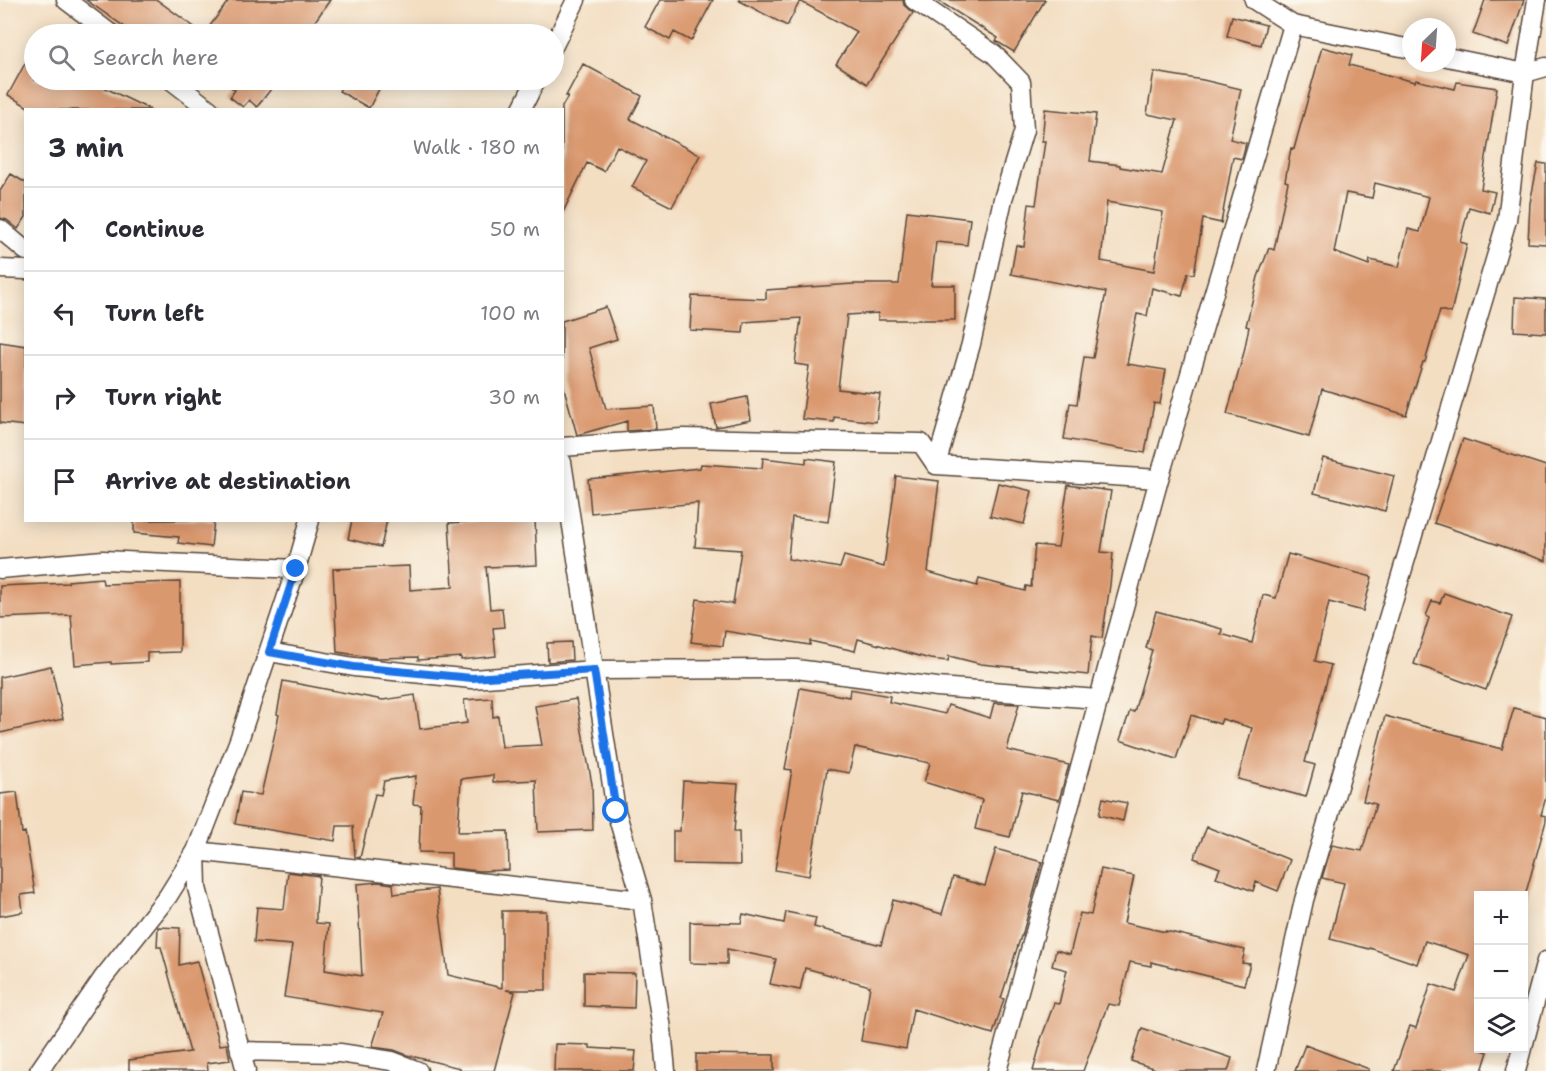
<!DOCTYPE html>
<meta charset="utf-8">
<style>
:root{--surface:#fff;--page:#f2f2f3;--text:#2b2b33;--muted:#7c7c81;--line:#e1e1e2}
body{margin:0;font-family:"Shantell Sans",sans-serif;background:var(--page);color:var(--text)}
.controls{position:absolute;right:18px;bottom:18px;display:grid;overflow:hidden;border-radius:0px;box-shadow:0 3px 15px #0003}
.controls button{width:54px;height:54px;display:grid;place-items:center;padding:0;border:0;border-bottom:2px solid var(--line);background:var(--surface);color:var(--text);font:30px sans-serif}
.compass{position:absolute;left:1402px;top:18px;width:54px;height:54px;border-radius:50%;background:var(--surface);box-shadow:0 3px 15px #0003;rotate:205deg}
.stop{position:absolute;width:18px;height:18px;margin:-14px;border:4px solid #1a73e8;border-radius:50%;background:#fff}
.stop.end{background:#1a73e8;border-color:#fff;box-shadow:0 2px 6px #0008}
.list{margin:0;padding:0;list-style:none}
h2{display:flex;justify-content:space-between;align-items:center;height:78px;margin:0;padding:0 24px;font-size:26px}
h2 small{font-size:20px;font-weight:400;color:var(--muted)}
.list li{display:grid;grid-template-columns:39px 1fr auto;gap:18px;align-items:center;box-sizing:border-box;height:84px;padding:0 24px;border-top:2px solid var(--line)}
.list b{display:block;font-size:22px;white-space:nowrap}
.list em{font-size:20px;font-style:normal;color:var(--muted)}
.icon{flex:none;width:33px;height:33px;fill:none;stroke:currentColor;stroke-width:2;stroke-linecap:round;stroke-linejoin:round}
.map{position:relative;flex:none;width:1546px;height:1071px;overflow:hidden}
.search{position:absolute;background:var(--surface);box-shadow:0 3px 15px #0003;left:24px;top:24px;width:540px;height:66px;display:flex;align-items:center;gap:15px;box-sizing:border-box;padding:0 21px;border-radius:33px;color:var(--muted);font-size:22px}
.panel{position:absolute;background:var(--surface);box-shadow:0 3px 15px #0003;left:24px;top:108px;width:540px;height:414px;border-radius:0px}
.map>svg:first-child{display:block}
</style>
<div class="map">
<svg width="1546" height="1071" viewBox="0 0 1546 1071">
<rect width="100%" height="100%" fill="#fbf7ec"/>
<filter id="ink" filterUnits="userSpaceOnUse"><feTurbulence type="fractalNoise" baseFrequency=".0167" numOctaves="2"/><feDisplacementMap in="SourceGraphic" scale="12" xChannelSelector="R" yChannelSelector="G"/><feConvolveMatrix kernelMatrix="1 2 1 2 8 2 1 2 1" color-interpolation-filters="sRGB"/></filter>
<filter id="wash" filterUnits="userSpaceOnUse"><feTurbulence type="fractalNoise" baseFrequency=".008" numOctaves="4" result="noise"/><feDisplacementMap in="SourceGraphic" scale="24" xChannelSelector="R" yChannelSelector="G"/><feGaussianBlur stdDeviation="1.35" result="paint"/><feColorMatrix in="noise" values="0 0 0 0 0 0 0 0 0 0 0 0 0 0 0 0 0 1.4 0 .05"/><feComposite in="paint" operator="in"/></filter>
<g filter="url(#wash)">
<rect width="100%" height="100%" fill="#f3dec2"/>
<g id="blocks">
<path fill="#da986e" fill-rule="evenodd" d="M86,0H157L204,34L229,0H330L306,34H135Z
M660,0H713L691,41L674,32L670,40L645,27Z
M738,0H903L904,5L913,13L867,84L836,64L857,32L800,1L787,26Z
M937,0H1045L1014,52L996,41L998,38Z
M1485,0H1524L1508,46L1473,34Z
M1232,16L1266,25L1261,45L1227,36Z
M34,47V80H107L103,87L151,110H33L8,95Z
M1322,47L1352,55L1349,65L1415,82L1416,80L1455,89L1457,82L1497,88L1481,189L1495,192L1490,213L1469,207L1460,242L1467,244L1451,313L1440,310L1425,362H1423L1406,415L1322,389L1309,437L1227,414L1244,352L1249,327L1246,326L1258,277L1269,248L1274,250L1288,182L1285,181L1291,148L1294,149ZM1375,183L1429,197L1420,232L1408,229L1399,267L1370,260L1369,265L1334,252L1346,193L1372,198Z
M583,64L642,96L630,119L700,155L672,207L632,187L646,161L617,146L604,171L587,163L562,214V107L568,96H566Z
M1154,72L1203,80L1241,89L1230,139L1246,143L1242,159L1233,157L1221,223L1203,219L1194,274L1188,273L1182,296L1152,288L1147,316L1137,314L1127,364L1166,370L1160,404L1154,403L1145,453L1064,439L1070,403L1077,404L1084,357L1093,358L1106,292L1011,274L1016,245L1024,247L1029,204L1036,205L1045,141H1042L1045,109L1096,114L1090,161L1120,165V167L1162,174L1177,120L1147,114ZM1107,202L1163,212L1154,271L1101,261Z
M221,80H278L257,107L249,100L243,107L230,97L235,90Z
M346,80H362L379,89L369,108L339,91Z
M1538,163L1546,164V244L1528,243L1530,203Z
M11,174L26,183V217L18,229L7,220L0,218V191Z
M907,211L970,219L967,245L936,242L931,285H955V320H878V313L847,315L838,389L880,394L876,422L834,417V422L802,419L809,366L795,364L801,318L744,322L743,333L690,330L692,296L766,299V290L853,284H899Z
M1515,297L1546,299V333L1514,331Z
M606,307L617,339L589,348L606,409L654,406L656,429L627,431V421L577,435L562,381V321Z
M0,342L26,346V426L0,423Z
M747,397L751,420L716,427L711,404Z
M1463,439L1546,466V561L1434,523Z
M763,458L806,463V458L836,462L828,522L792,517L788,559L840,568L844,556L884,567L896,476L939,481L928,572L977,586L979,579L1025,591L1026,586L1031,587L1035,545L1058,547L1068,485L1111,491L1101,552L1113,553L1110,585L1102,638L1092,636L1088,675L981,664L949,656L948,661L930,659L858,639L855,651L810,641V645L725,631L723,646L691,642L697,599L733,604L741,550L695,547L698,503L591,513L588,479L700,468L701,464L762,468Z
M1323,458L1394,476L1385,511L1314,493Z
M998,483L1032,491L1024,524L990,516Z
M134,520H214L211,547L178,543L179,537L134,533Z
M352,520H387L381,547L348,539Z
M492,520H535L537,565L486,567L490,609L502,608L504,627L493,628L496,656L461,660V657L418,660V657L377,658L337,652L333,569L409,566L410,590L453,587L449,523Z
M1288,554L1372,577L1363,611L1329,602L1315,661L1331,665L1305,762L1315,765L1306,797L1238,779L1252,728L1222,719L1220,724L1191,715L1176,759L1120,740L1130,711L1134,712L1152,650L1146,648L1156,611L1222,629L1221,634L1252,643L1263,595L1276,598Z
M102,578L103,584L180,582V652L147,653V662L111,664V662L75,665L71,615L0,618V586L68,583V581Z
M1444,593L1512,617L1486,690L1414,664L1429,618L1426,616L1432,601L1440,603Z
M571,642L572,660L548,662L547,643Z
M51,666L63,719L0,733V677Z
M283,681L383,700L415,695L420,729L467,723L464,700L492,698L493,717L498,716L502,747L542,745L535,706L576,699L592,784L593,830L538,832L536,780L493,782V775L461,779L458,832L508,831L509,870L479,871L451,868V853L419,852L421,805L413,804L416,776L384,781L381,795L375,794L360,858L355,857L353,826H337L335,841L235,824L241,792L261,795L279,715L277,714Z
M800,688L849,697L850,689L890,696L889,702L945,714L948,705L990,718L994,703L1019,704L1007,750L1069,765L1059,800L1022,791L1010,837L975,829L982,800L924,782L930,763L855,747L849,773L827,769L809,876L775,870L792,770L785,769Z
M1514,708L1546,717V797L1541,815L1546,816V821L1525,896H1479V1049L1488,1052L1482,1071H1394L1410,1026L1416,1028L1431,984L1456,992L1469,955L1425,941L1417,964L1370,948L1369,949L1330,939L1344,883L1322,878L1332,845L1362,851L1376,804L1363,801L1385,716L1464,737L1463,739L1502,749Z
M683,781L738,784L734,832H739L740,865L673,864V831H680Z
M17,792L22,833L25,832L35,893L21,895L23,912L0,916V794Z
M1103,798L1127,803L1123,821L1099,815Z
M1207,827L1290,860L1278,891L1256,882L1253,891L1216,877L1220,868L1194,858Z
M996,849L1042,862L1022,936H1021L1001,998L1004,999L993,1034L913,1009L906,1049L861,1041L870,986L805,968L800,990L770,984L776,959L727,949V964L690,963V922L741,923L743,914L784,923L786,912L816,918L814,927L881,945L893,900L942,914L953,877L985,886Z
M1101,869L1134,876L1124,923L1166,932V931L1245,950L1242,963L1250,964L1244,985L1151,962V966L1130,962L1119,1006L1108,1004L1083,1071H1033L1041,1042H1040L1054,1003L1059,1004L1067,970L1052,966L1056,950L1070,954L1080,913L1091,915Z
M288,872L319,876L316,912V923L329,924L325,970L362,976L357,884L379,882L393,884L394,894L437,889L448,975L502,988V911H546V990H506L515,992L494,1071H460V1068L407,1055L394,1050L372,1047L383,1013L284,997L292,945L254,942L257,907L284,909Z
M158,927L180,928L179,965L197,961L220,1045L227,1044L230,1060L207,1063L208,1071H129V1060L190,1052L161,947H157Z
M584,972L635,973L634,1008L584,1006Z
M1142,1028L1232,1058L1228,1071H1162L1131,1061Z
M555,1044L590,1045V1048L636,1051L634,1071H554Z
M1305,1045L1369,1069V1071H1295Z
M696,1054L774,1055V1071H696Z"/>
</g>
</g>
<g filter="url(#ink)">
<use href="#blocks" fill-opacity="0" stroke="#574537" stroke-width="1.5"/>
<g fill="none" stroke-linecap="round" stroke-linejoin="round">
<g stroke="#574537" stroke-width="21">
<path id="street" d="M66,0L111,34
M914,0L994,54L1021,82L1024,130L1003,199L971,344L936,465
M1254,0L1293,25L1411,49
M554,45L576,0
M1447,57L1525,73L1546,67
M171,80L210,110
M521,110L536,80
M0,229L26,251
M0,269L26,270
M562,447L682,438L921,443L936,465L1159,479
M562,462L616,811L642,900L662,1029L666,1071
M0,569L103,560L296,569
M269,652L354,667L472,679L594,670L796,669L937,687L1098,699
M1524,1043L1546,961
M240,1051L340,1053L392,1061L418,1071
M39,1071L103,978L168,896L196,851L239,740L296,569L310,520
M246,1071L197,888L196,851L642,900
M997,1071L1159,479L1293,25
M1266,1071L1304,900L1507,220L1525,73L1537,0
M1516,1071L1522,1048"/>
</g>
<use href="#street" stroke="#fff" stroke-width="18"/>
</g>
</g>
<g fill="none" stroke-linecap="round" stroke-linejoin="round" filter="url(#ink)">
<path stroke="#1a73e8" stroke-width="8" d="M296,569L269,652L354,667L472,678L594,670L616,811"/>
</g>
</svg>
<div class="controls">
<button>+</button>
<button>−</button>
<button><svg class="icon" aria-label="layers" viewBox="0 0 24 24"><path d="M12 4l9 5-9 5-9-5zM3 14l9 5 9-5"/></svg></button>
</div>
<svg class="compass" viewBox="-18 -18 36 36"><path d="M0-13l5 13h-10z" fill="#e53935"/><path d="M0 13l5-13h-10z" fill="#7c7c81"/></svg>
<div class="stop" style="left:616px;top:811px"></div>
<div class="stop end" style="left:296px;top:569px"></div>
<div class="search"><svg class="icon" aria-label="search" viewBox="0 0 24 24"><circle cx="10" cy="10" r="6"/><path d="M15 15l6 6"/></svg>Search here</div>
<section class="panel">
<h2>3 min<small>Walk · 180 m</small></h2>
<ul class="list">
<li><svg class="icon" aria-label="ahead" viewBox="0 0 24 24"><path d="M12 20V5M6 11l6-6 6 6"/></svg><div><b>Continue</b></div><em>50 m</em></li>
<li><svg class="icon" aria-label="left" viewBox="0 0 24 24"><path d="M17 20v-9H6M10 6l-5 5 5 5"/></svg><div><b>Turn left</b></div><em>100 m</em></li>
<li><svg class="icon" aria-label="right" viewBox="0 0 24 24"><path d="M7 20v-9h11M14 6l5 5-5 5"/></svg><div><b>Turn right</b></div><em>30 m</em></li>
<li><svg class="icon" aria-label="arrive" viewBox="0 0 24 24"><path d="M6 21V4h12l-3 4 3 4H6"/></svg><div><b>Arrive at destination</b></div></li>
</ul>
</section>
</div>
